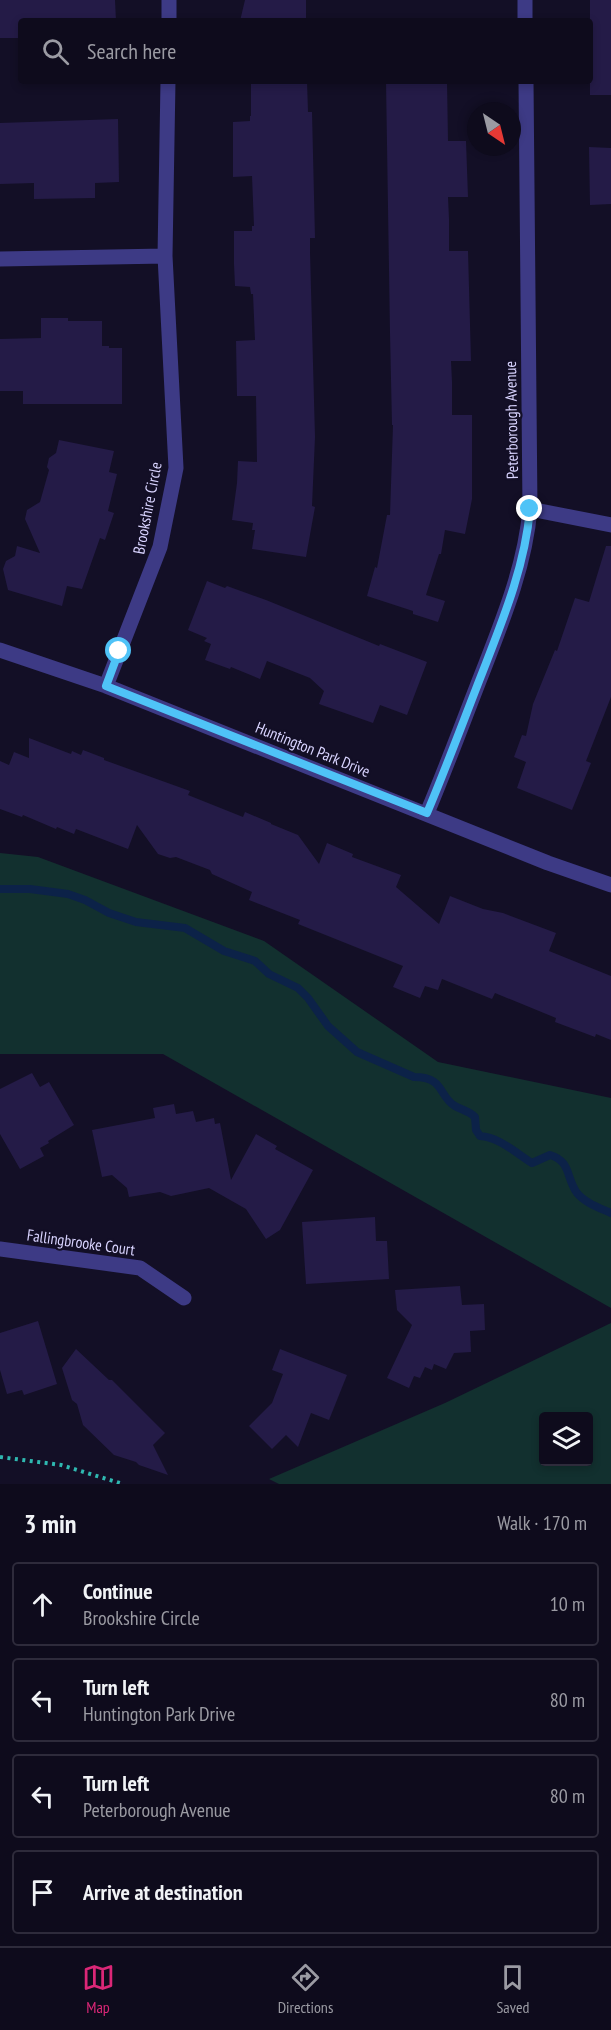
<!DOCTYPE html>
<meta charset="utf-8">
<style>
:root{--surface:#0e0b1c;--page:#171425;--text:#f1f3f6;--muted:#9b9ba3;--line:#2e2b3b;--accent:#db2777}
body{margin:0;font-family:"PT Sans Narrow",sans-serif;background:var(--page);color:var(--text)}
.controls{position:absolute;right:18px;bottom:18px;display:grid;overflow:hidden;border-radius:6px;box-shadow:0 3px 9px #0003}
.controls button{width:54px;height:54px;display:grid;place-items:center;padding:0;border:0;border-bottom:2px solid var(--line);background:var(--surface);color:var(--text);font:30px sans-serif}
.compass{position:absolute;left:467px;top:102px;width:54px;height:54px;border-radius:50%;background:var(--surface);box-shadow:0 3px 9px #0003;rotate:145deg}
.stop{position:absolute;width:18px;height:18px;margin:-14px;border:4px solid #4fc3f7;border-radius:50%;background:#fff}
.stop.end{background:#4fc3f7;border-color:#fff;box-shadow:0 2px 6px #0008}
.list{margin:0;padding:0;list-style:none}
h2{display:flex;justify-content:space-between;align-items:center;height:78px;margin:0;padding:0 24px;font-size:26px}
h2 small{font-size:20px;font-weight:400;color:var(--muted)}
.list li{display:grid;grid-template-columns:39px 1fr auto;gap:18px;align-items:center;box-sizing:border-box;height:84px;margin:0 12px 12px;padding:0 12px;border:2px solid var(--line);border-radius:6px}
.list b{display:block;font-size:22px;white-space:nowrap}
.list p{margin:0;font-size:20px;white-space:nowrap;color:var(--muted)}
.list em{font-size:20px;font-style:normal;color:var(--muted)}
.icon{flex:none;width:33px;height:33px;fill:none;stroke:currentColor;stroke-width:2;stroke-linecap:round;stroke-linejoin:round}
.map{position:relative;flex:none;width:611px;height:1484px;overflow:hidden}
.search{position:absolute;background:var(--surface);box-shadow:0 3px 9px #0003;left:18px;right:18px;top:18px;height:66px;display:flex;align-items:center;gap:15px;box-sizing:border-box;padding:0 21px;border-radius:6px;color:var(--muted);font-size:22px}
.sheet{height:462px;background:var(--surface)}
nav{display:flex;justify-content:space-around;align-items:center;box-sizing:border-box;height:84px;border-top:2px solid var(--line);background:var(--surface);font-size:16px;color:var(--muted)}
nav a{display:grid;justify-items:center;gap:3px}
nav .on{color:var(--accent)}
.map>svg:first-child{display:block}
</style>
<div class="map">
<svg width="611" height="1484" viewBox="0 0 611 1484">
<rect width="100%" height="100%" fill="#130f26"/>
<path fill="#12302f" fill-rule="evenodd" d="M0,853L38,857L264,941L438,1062L611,1098V1308L163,1054H0Z
M611,1323V1484H279L269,1479L445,1403ZM544,1416H588V1462H544Z"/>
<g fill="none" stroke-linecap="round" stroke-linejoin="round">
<path stroke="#0c2248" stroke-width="8" d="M0,889H30L68,894L85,900L109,913L136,922L185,928L224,951L255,961L269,974L298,988L308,998L328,1026L357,1052L414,1077C445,1077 438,1096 455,1106C462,1110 469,1111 475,1117L476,1130L480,1136C499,1137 516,1153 532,1163L550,1155C571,1161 566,1178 577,1193C585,1203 600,1208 611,1213"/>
</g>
<path fill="#241b47" d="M0,0H115L116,21H21V38H0Z
M245,0H306V21H240Z
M590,0H611V95H590Z
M251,81H307L308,112H312L315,238H310V252L315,437L312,506L315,507L306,557L252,549L255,530H252L253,523L232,520L237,483L238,461L257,462L256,396H237L236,341L255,340L253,294H251L250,287L235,286L234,264V231H252V226H254L252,176L233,177V122L250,121V116H251Z
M386,81H447L448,141H466L468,197H448L449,219V251H468L471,361H451L452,382V415H472V499L465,534L445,530L441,554H439L426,595L445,601L438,622L413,614V611L367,596L375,567L377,568L387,515H390L393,425H392L390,333Z
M118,119L119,182L95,183V198L34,199V183L0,184V123Z
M589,147L611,148V204L590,205Z
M41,318H68V321H102V346H109V348H122V404H23V391H0V339L41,338Z
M59,440L114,451L109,472L117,474L108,511L114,513L105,540L100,538L82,589L67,586L62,606L8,590L3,569L6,561L15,556L17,546L40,553L25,519L27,510L40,502L49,470L47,467L49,458L56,453Z
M606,546H611V697L586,761L591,763L572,810L517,788L526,762L514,757L522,735L526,736L533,704L555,650L557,651L575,598L589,602Z
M207,581L225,588L227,586L266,600L379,646L380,644L427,662L407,715L380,705L373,723L319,704L324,691L310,678L267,661L260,679L231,667L230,669L205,660L211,644L204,641L207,638L188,630Z
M29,738L71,754L72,751L81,755L83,750L104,758V760L190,791L188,795L243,817L245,812L271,823V824L298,835L319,864L327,843L353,854L352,857L401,875L396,887L439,924L450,896L483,909L503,913L556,933L549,951L611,976V1040L596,1034L595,1037L555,1022L556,1018L495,993L492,999L442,979L438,990L425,986L420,998L393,987L403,966L298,924L300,920L249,900L252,892L212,874L210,870L176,857L170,858L158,854L137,825L128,849L76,829L74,834L57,827L56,829L23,815L22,817L0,809V761L9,765L14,752L29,758Z
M32,1073L40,1087L49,1082L74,1125L48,1141L49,1143L40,1148L44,1156L20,1169L0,1134V1089Z
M174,1104L176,1114L193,1111L196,1122L214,1118L215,1124L220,1123L231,1180L256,1134L277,1146L275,1149L313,1170L280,1230L266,1239L246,1209L209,1188L171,1196L160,1192L129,1197L127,1188L112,1175L102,1177L92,1130L155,1118L153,1108Z
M375,1217L376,1241H387L389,1279L306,1284L302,1222Z
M460,1286L462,1305L484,1304L485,1330L470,1331L471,1352L454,1353L446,1369L434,1364L432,1370L425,1367L420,1378L414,1376L409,1388L387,1378L412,1325L397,1310L395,1290Z
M38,1321L57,1384L24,1395L22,1390L7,1394L0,1370V1333Z
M76,1349L109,1380H112L165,1433L153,1445L168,1475L139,1465L136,1462L114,1455L83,1425L77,1404L72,1400L62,1368Z
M280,1349L347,1375L329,1420L311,1413L298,1447L286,1435L272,1449L249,1426L272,1403L283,1374L272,1370Z"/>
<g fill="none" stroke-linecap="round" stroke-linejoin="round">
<path stroke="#2fb8b0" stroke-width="4" stroke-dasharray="3 4.5" stroke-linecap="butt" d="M0,1457L61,1465L123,1484"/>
<path stroke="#3d3a85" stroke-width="15" d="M525,0V21
M169,21V0
M0,259L165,256
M530,509L611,525
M0,650L106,686L548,863L611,885
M106,686L160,547L176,468L165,256L168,81
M427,813C446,768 463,722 481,676C502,622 525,567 530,509L526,81
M0,1249L140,1268L184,1298"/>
</g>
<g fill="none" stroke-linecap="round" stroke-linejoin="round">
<path stroke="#4fc3f7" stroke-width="8" d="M119,651L106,686L427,813C446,768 463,722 481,676C502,622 525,567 530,509"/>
</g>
<g text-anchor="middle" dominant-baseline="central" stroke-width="4.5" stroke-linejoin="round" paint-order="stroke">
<g font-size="16" fill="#d9d4ff" stroke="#130f26">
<text transform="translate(511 420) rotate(-91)">Peterborough Avenue</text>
<text transform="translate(147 508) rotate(-79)">Brookshire Circle</text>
<text transform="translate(313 749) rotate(22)">Huntington Park Drive</text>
<text transform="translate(81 1242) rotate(8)">Fallingbrooke Court</text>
</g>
</g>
</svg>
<div class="controls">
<button><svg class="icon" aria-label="layers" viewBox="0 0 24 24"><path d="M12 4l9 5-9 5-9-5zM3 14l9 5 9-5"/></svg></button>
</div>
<svg class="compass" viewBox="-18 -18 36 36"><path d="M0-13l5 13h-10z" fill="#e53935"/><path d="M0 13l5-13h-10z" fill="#9b9ba3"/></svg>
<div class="stop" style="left:119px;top:651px"></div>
<div class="stop end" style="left:530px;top:509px"></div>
<div class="search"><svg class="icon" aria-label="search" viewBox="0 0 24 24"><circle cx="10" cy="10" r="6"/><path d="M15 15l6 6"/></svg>Search here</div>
</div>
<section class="sheet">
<h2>3 min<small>Walk · 170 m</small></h2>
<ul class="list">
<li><svg class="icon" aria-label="ahead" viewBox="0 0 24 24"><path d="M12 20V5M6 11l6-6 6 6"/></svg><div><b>Continue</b><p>Brookshire Circle</p></div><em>10 m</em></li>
<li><svg class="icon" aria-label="left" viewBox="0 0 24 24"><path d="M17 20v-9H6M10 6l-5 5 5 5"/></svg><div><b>Turn left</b><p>Huntington Park Drive</p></div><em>80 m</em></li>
<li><svg class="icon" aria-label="left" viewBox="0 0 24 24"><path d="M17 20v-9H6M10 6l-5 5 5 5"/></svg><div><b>Turn left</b><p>Peterborough Avenue</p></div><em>80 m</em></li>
<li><svg class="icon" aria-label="arrive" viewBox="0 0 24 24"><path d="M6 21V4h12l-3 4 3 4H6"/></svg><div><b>Arrive at destination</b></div></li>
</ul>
</section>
<nav>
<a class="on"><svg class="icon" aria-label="map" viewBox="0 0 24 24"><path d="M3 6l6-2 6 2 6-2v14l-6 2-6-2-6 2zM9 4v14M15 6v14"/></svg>Map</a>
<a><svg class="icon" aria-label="directions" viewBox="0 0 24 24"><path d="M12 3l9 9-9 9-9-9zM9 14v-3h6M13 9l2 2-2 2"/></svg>Directions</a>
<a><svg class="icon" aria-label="saved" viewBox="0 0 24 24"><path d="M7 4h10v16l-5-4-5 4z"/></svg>Saved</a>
</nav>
